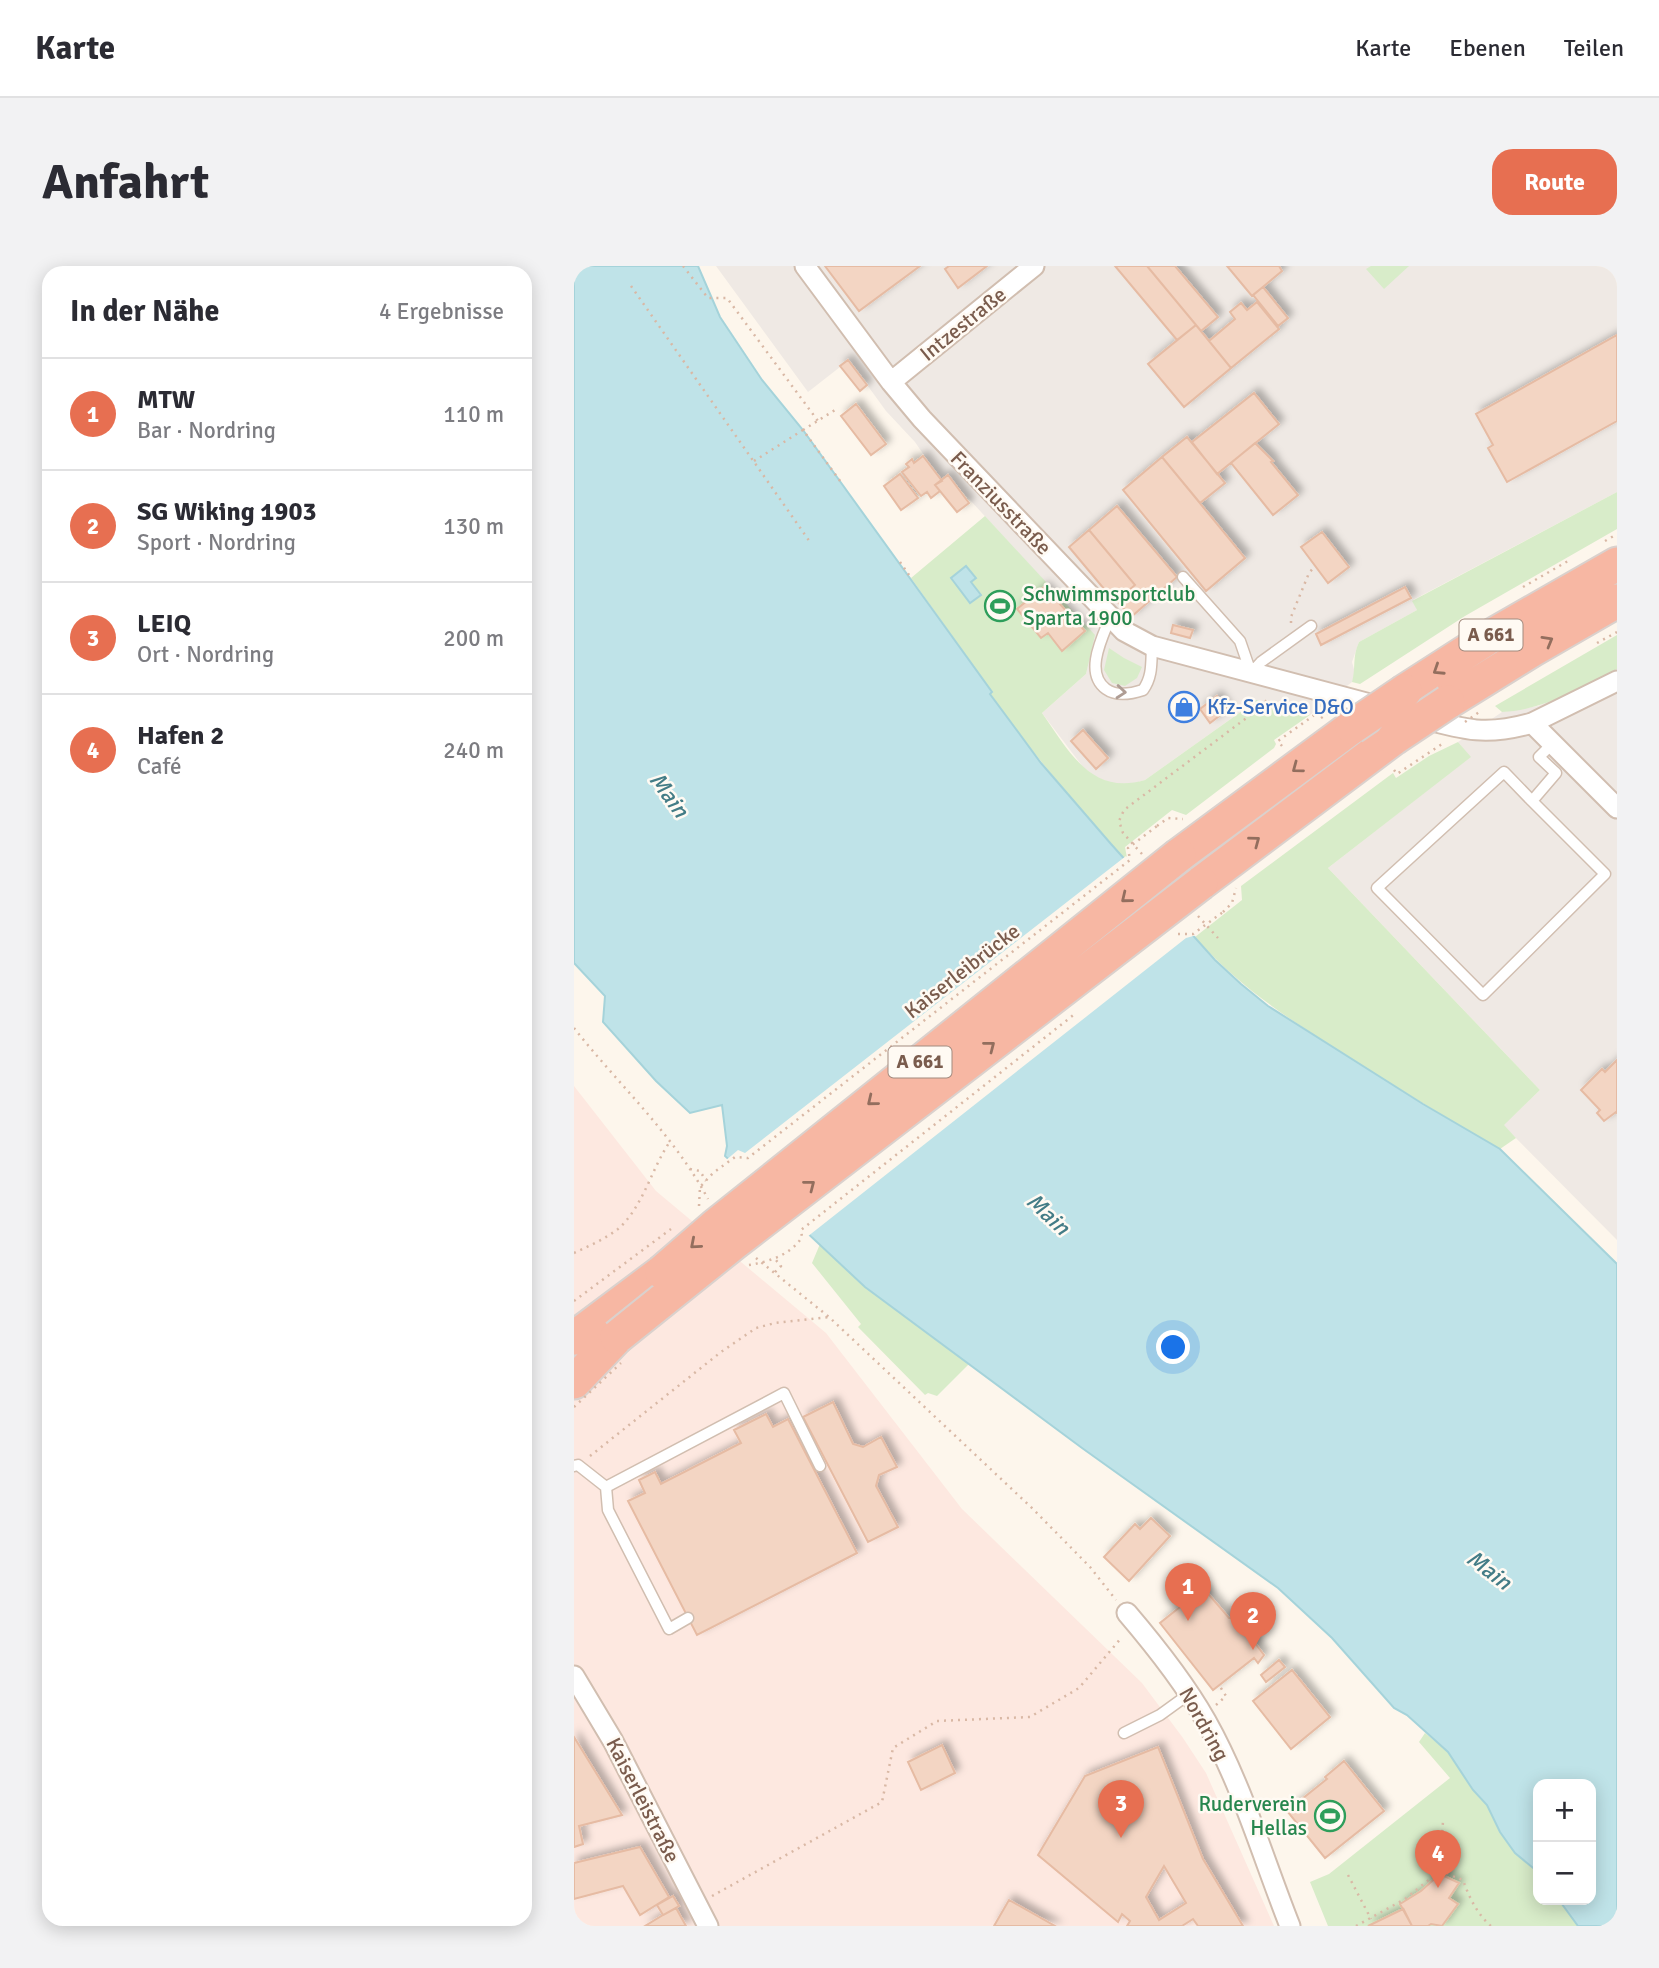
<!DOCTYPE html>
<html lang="de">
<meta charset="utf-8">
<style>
:root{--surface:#fff;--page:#f2f2f3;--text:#2b2b33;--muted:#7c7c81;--line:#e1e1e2;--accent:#e76f51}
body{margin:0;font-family:Signika,sans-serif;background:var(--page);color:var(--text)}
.controls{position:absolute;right:21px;bottom:21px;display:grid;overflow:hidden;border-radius:14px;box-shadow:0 4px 18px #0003}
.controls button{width:63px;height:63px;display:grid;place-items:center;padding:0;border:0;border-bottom:2px solid var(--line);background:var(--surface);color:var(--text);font:35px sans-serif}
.you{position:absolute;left:600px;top:1082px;width:24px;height:24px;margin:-18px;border:5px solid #fff;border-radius:50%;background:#1a73e8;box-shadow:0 0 0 10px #1a73e833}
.badge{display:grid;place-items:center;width:46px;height:46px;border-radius:50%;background:var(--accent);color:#fff;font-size:23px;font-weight:700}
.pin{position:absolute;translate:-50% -58px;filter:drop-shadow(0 2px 4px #0008)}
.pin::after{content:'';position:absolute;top:37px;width:24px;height:21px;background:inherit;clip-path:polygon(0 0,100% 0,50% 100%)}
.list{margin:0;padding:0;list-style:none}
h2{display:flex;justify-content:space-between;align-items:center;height:91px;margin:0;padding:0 28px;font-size:30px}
h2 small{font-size:23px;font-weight:400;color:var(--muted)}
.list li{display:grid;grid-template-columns:46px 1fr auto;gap:21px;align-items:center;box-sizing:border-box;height:112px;padding:0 28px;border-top:2px solid var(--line)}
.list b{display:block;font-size:26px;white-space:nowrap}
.list p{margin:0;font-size:23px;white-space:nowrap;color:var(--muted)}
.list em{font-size:23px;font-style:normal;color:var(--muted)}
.map{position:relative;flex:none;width:1043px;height:1660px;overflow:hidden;border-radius:21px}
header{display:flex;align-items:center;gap:42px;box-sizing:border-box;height:98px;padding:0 35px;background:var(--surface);border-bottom:2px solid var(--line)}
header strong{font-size:33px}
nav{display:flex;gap:38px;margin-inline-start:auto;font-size:24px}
.intro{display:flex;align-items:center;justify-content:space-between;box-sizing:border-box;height:168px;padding:0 42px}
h1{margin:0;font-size:49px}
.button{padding:18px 32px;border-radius:21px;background:var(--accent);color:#fff;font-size:24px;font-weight:700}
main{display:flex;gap:42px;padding:0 42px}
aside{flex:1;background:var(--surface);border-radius:21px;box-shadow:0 4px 18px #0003}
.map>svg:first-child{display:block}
</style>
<header>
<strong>Karte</strong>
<nav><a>Karte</a><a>Ebenen</a><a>Teilen</a></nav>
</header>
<div class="intro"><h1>Anfahrt</h1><a class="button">Route</a></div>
<main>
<aside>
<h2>In der Nähe<small>4 Ergebnisse</small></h2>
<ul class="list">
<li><span class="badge">1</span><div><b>MTW</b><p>Bar · Nordring</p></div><em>110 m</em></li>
<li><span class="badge">2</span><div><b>SG Wiking 1903</b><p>Sport · Nordring</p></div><em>130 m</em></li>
<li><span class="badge">3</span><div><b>LEIQ</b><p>Ort · Nordring</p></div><em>200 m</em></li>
<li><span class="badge">4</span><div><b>Hafen 2</b><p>Café</p></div><em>240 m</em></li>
</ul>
</aside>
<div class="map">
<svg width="1043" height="1660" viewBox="0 0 1043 1660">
<defs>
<filter id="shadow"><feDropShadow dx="5" dy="-5" stdDeviation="3.5" flood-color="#0004"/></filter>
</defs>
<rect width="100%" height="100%" fill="#fdf6ec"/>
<path fill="#fde8e0" d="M0,820L82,925L252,1067L388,1243L568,1417L609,1472L632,1507L700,1660H0Z"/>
<path fill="#efe9e4" d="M142,0H1043V226L839,334L843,344L785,376L778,396L781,407L778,416L736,449L676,433L675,440L571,514L555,519L537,517L522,511L509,501L468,447L512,408L520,369L374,210L367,214L341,176L312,145L275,94L234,126Z
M1043,403V974L929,859L966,824L754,602L896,491L884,476L928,446L964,440L998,426Z"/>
<path fill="#d8ecc9" d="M797,0H835L810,23L792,3Z
M1043,226V263L891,350L786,418L778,416C782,402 778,391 785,376L843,344L838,335Z
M411,250L521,369L512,408L468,447C495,485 517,530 571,514L675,440V432L736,449L700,474L702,478L700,482L612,549L598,544L551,581L553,592L551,594C503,540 457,486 416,427L418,426L337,312Z
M1043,369V403C1007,422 970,444 928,446L921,440Z
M535,382L550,392L568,401L563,412L551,420L538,417L530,404Z
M884,476L897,491L754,602L966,824L930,859L942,872L926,883C874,853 822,821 771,789C713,751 668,724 621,671L668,634L667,620L819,507L822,512L855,490Z
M246,978L291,1021L396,1097L363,1130L354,1127L351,1129L284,1061L287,1058L238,997Z
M851,1467L874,1486L899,1524L913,1539L926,1566L941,1587L959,1602L964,1611V1634H985L1004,1660H754L736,1616L755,1608L876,1512L845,1476Z"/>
<path fill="#bfe3e8" stroke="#a5d3da" stroke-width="2" d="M0,0H124L146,51L188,114L229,164L418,426L416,428L467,497L537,578L641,694L667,718L694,740L849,838L926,883L1043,998V1660H1004L985,1634H1017V1518H964V1606L941,1587L926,1566L913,1539L899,1524L874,1486L833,1449L820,1442L758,1372L704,1322L508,1182L291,1021L151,890L153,880L148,839L116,847L82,815L29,756L31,730L0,697Z
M392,300L402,312L397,316L407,329L396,337L377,312Z"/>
<path fill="#fdf6ec" d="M552,590L623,669L612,672L233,971L151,895L164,884L171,887Z"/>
<path fill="#f3d5c3" stroke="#e6bba3" stroke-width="2" fill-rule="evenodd" filter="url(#shadow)" d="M251,0H346L285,45Z
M375,0H413L384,22L371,3Z
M541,0H573L622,59L603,74Z
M573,0H601L644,51L627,65Z
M653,0H705L708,5L678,30Z
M689,21L714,52L704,60L679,29Z
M683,36L705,63L657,102L635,75L661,53L656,46L667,37L673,44Z
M622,59L657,102L610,141L574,98Z
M1043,69V155L933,216L914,182L919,179L902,148Z
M274,94L293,119L286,125L266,100Z
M680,127L705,158L643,208L618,176Z
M282,138L312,178L297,189L267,150Z
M613,171L651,217L626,237L588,191Z
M681,177L699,195L697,196L724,229L699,249L657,197Z
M349,190L368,215L361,219L366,225L357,232L353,226L347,230L328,206L335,201L332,198L338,193L340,197Z
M588,191L671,292L632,325L549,224Z
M326,208L344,232L327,244L310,220Z
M374,209L395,237L383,246L361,219Z
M543,240L603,311L557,351L543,335L561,319L515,264Z
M515,264L561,319L541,336L495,281Z
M748,266L775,301L754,317L727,281Z
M470,321L511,365L488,385L474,367L467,372L443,343Z
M831,321L837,332L747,379L742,368Z
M599,359L619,364L616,372L597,367Z
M643,430L653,444L636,457L626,443Z
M509,464L534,492L522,503L497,475Z
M1043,794V847L1042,846L1030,855L1023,847L1026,844L1007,824L1028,803L1031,806Z
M259,1136L279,1178L289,1181L307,1171L323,1201L305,1209L302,1220L324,1261L294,1276L229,1151Z
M192,1148L199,1161L214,1153L283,1287L123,1369L54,1235L71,1227L65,1214L81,1206L87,1218L167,1177L160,1164Z
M577,1252L596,1270L555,1315L530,1291L561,1258L566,1263Z
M631,1324L655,1352H662L690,1389L684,1397L680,1392L639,1424L586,1357L626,1325Z
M705,1394L711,1401L692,1416L687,1409Z
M718,1404L756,1451L717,1483L679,1435Z
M0,1471L48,1549L5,1560L9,1578L0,1581Z
M368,1479L381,1507L347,1524L334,1496Z
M584,1481L629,1593L669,1660H624L619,1653L608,1660H553L556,1655L548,1648L544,1656L464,1589L511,1510ZM590,1600L612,1637L585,1654L572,1631Z
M770,1495L810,1545L751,1592L713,1545L753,1513L751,1511Z
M66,1581L95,1631L66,1649L49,1620L0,1633V1597Z
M866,1608L885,1617L875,1632L884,1638L868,1660L857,1658L854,1660H838L826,1638L847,1625Z
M99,1630L105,1640L89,1649L83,1639Z
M435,1634L481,1660H420Z
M102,1642L112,1660H71L89,1649Z
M829,1642L838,1660H794L829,1643Z"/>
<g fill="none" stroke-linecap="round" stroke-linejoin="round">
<g stroke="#d1beb0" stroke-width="13">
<path id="service" d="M609,311L666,375L677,407L687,396L737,360
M536,352C528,372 510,407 532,423C543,431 557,428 569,424C579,410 577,396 578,380
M958,535L930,506L803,622L909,729L1031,608L958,535L982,507L965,491L978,478
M0,1200L4,1199L32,1221L210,1127L246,1200
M32,1221L34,1244L95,1363L114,1352
M550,1467L586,1449L615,1428"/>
</g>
<g stroke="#d1beb0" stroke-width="23">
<path id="minor" d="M231,0L317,116L348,153L550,365L578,380L811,442
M317,116L460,0
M847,452C891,464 913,470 958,457L1043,415
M958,457L1043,542
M553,1347C582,1381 610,1416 632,1455C668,1519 689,1592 716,1660
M0,1410L39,1475L134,1660"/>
</g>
<g stroke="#dad1cd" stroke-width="37">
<path id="motorway" d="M831,425L912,373L1043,298
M874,436L958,384L1043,335
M605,589L778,461
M627,617L820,472
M0,1072L88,1006
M0,1116L43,1071"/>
</g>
<path stroke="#d9b8a5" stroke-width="2.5" stroke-dasharray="2 5" stroke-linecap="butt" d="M109,0L134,32H153L244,155
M57,20L236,276
M229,164L261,144
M180,195L229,164L269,219
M1031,275L1043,268
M326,296L335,309
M949,321L994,295
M717,357V351L735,307L741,300
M1023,377L1043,366
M708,480L704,475L739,450L746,443
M820,504L823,508L871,476
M583,560L594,552L609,553
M568,588L549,567L545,555L550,544L683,444L696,431
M649,646L658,637L662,622
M624,650L644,672
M0,762C44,818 100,869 134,933
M116,903L126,905L132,915
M0,987C15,980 31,973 44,963C69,941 77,904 95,877
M182,992L255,1051L459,1243L516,1301L542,1334
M201,1006L207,1000L201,993
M0,1035L97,963
M16,1190L147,1086L182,1062L201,1057L255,1051
M642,1439L652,1430L645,1419
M866,1605L889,1614C895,1631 903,1648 917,1660
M774,1609L797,1653
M138,1630L308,1536L319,1482L363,1455L456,1451L505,1422L548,1371
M782,1660L831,1633L866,1605L869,1555"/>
<use href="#service" stroke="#fff" stroke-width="10"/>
<use href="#minor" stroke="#fff" stroke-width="19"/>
<use href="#motorway" stroke="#f7b7a3" stroke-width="33"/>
<g stroke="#dad1cd" stroke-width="37" stroke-linecap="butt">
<path id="motorway-bridge" d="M778,461L831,425
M820,472L874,436
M88,1006L141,960L605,589
M43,1071L160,977L627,617"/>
</g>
<path stroke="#d9b8a5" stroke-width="2.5" stroke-dasharray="2 5" stroke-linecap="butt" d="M747,452L759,444
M891,456L908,444
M604,668H619L649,646
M125,940L126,921L139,907L161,891L174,892L556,594L554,582L583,560
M175,999C194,996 217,989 228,971L227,964L502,747
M0,1141L47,1097"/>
<use href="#motorway-bridge" stroke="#f7b7a3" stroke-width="33"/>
</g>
<defs><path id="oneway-chevron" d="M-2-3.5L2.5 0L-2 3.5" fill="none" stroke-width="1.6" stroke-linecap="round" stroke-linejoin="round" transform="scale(1.75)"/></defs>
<g stroke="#936e5e">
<use href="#oneway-chevron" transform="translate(974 375) rotate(-30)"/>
<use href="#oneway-chevron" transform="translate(864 404) rotate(147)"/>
<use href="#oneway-chevron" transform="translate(723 502) rotate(143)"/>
<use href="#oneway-chevron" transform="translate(681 575) rotate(-37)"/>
<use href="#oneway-chevron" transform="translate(552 632) rotate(141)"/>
<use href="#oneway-chevron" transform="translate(416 780) rotate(-38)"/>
<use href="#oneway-chevron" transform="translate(298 835) rotate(141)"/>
<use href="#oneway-chevron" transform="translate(236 919) rotate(-38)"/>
<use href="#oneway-chevron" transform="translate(121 978) rotate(139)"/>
</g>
<use stroke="#af9d94" href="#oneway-chevron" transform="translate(547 426) rotate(5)"/>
<defs>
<g id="stadium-ring" transform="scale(1.575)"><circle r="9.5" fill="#fffaf3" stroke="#2e9e5b" stroke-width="1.5"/><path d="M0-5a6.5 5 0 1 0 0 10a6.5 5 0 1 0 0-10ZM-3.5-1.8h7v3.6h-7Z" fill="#2e9e5b"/></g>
<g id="shop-ring" transform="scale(1.575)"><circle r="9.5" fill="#fffaf3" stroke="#3f7fe0" stroke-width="1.5"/><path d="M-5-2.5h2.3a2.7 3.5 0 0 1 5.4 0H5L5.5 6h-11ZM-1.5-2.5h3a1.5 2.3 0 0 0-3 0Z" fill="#3f7fe0"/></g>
</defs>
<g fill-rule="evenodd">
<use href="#stadium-ring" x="426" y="340"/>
<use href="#shop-ring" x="610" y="441"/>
<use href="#stadium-ring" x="756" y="1550"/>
</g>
<g text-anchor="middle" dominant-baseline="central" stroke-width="5" stroke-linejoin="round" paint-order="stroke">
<g fill="#fffaf3" stroke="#a28b7f" stroke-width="2">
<rect x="885.5" y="353.5" width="63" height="31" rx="5"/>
<rect x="314.5" y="780.5" width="63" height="31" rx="5"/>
</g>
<g font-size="19" font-weight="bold" fill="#7a5c4d">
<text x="917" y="369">A 661</text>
<text x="346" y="796">A 661</text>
</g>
<g font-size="21" fill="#7a5c4d" stroke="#fffaf3">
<text transform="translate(389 58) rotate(-39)">Intzestraße</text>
<text transform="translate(427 237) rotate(46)">Franziusstraße</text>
<text transform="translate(388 705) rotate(-38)">Kaiserleibrücke</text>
<text transform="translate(630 1458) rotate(61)">Nordring</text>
<text transform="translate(69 1534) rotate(63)">Kaiserleistraße</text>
</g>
<g font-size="21" fill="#27864d" stroke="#fffaf3" text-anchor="start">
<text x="449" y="328">Schwimmsportclub<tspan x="449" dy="24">Sparta 1900</tspan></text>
<text x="733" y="1538" text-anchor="end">Ruderverein<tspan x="733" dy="24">Hellas</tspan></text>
</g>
<g font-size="21" fill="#366cbe" stroke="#fffaf3" text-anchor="start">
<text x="633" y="441">Kfz-Service D&amp;O</text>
</g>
<g font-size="23" font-style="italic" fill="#437c86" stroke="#fffaf3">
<text transform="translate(95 529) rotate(54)">Main</text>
<text transform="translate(474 948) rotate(43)">Main</text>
<text transform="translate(915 1304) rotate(37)">Main</text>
</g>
</g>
</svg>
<div class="controls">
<button>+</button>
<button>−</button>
</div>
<div class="you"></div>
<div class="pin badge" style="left:614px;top:1355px">1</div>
<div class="pin badge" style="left:679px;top:1384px">2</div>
<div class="pin badge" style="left:547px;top:1572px">3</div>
<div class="pin badge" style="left:864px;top:1622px">4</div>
</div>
</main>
